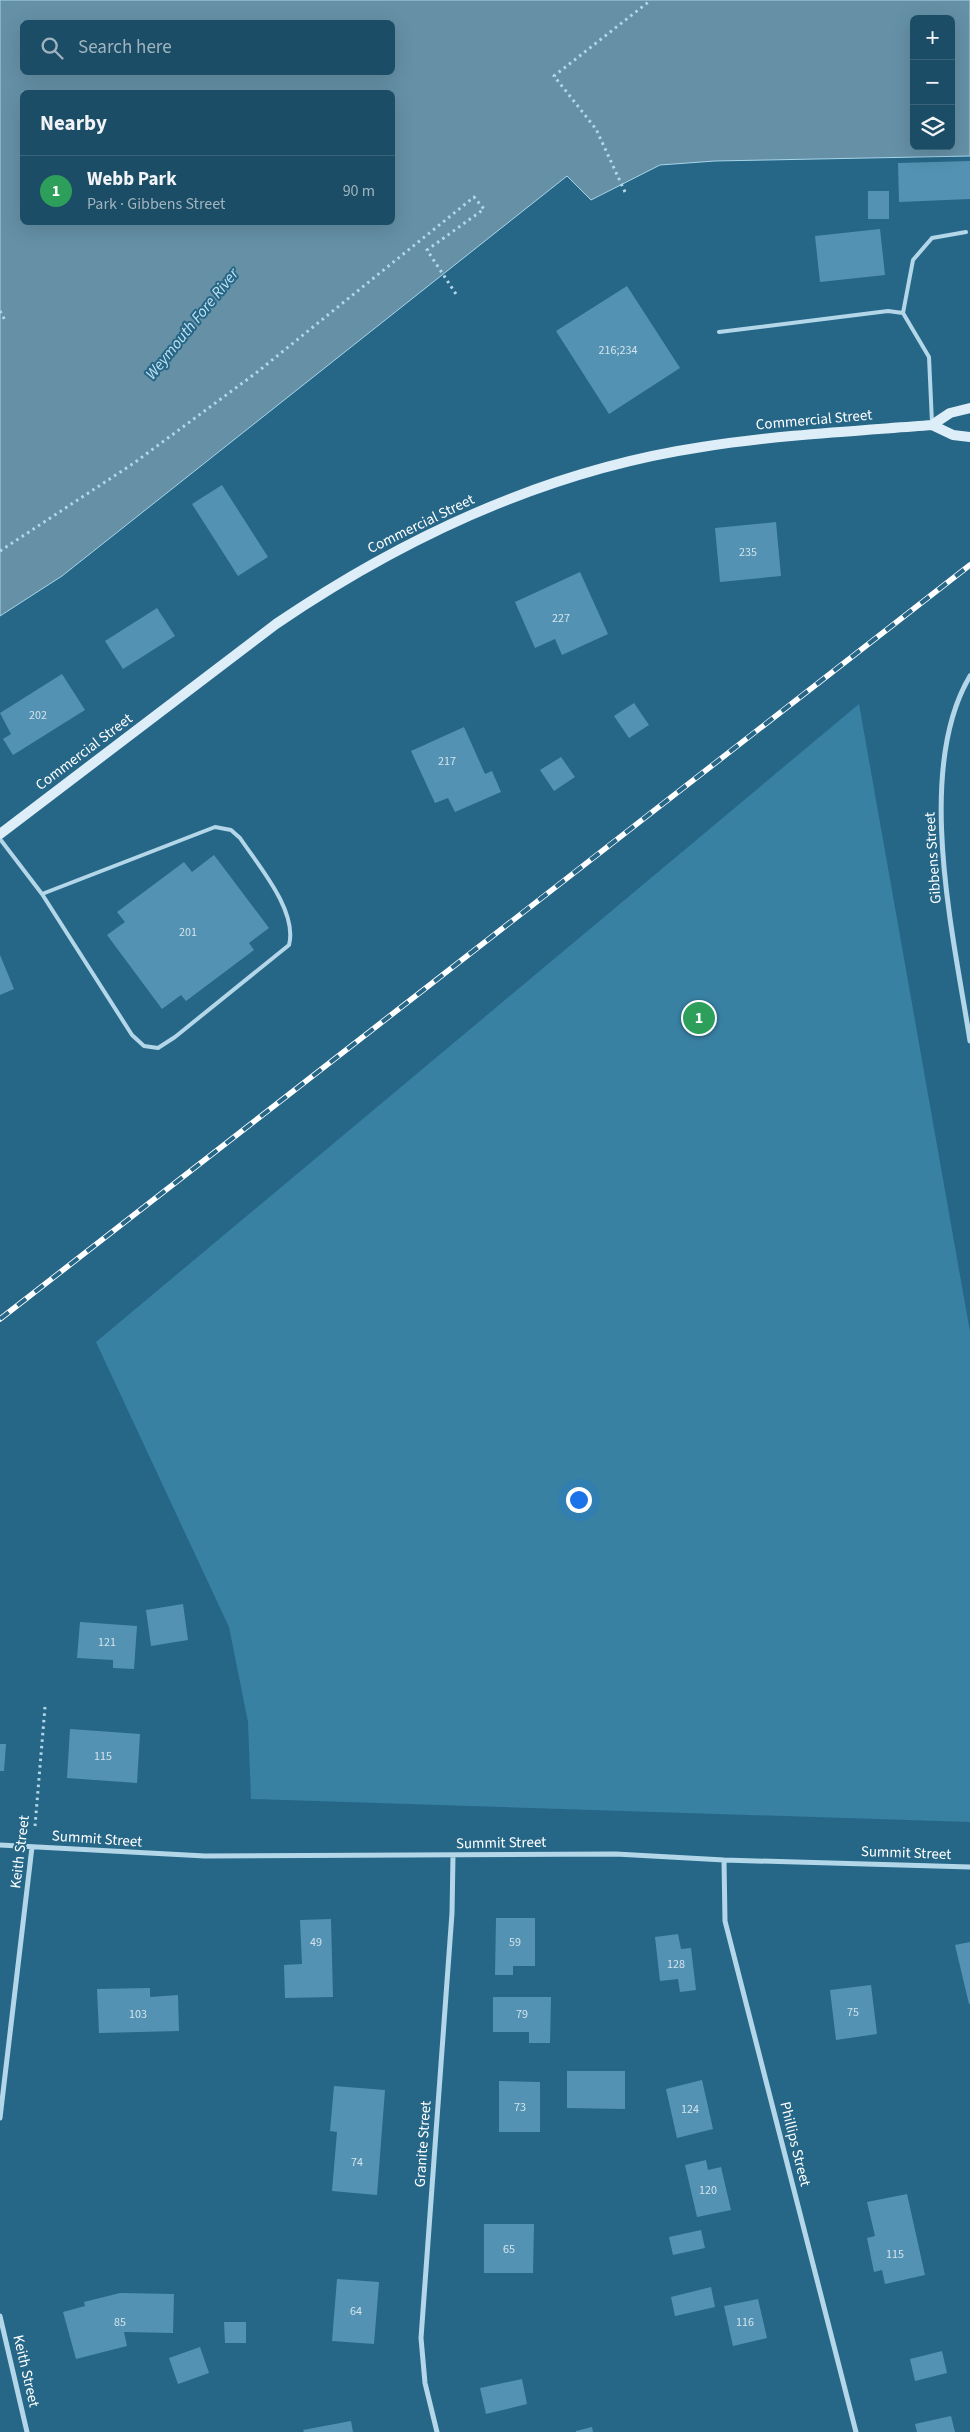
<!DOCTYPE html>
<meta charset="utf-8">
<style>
:root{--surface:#1c4d66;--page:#29576f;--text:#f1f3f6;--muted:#a0b4bf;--line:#3a647a;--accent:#f2b378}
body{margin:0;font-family:"Source Sans 3",sans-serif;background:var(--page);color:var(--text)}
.controls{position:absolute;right:15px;top:15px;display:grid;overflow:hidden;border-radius:8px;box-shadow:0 5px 20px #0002}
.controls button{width:45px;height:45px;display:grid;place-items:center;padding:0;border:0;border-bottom:1px solid var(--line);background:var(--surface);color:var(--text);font:25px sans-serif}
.you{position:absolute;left:578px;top:1499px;width:18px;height:18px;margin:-12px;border:4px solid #fff;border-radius:50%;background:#1a73e8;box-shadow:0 0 0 8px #1a73e833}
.badge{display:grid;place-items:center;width:32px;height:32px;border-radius:50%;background:var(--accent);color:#fff;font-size:16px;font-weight:700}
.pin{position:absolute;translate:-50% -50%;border:2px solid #fff;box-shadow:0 1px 5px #0006}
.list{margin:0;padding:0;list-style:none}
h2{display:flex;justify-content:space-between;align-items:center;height:65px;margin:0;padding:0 20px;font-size:21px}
h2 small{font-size:16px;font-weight:400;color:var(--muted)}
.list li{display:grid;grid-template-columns:32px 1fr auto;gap:15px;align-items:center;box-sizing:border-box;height:70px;padding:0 20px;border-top:1px solid var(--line)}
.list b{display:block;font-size:19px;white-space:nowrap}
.list p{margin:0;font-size:16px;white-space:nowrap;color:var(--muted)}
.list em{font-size:16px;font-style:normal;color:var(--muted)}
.icon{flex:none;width:28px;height:28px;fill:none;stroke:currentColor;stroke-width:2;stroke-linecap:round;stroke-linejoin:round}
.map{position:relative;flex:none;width:970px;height:2432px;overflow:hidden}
.search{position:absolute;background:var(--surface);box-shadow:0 5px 20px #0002;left:20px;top:20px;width:375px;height:55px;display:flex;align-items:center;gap:12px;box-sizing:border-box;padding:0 18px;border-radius:8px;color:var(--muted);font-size:19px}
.panel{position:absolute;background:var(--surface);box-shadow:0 5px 20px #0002;left:20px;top:90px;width:375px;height:135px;border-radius:8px}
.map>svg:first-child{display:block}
</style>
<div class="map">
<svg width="970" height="2432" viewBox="0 0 970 2432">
<rect width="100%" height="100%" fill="#266788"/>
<path fill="#3881a3" d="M859,704L970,1332V1822L251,1799L248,1722L229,1627L96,1342Z"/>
<path fill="#6590a6" stroke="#a7d5ea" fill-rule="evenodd" d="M0,0H970V156L715,161L660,165L591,200L567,176L62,576L0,616ZM914,19H951V146H914ZM22,22H392V72H22ZM22,92H392V222H22Z"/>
<path fill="#5392b2" d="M970,161V199L899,202L898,163Z
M868,191H889V219H868Z
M880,229L885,275L820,282L815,236Z
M627,286L680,368L609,414L556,331Z
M222,485L268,557L238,576L192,504Z
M776,522L781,576L720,582L715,528Z
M580,572L608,634L562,655L555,639L535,648L515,602Z
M157,608L175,636L123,669L105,641Z
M62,674L85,710L13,755L3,739L11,734L0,713Z
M634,703L649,725L629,738L614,716Z
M464,727L485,774L492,771L501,792L455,812L448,798L435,803L411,751Z
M561,757L575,777L554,791L540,770Z
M214,855L269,928L249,943L254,950L186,1001L181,995L162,1009L107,935L125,922L117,912L184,862L192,872Z
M0,955L14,989L0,995Z
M183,1604L188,1640L151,1646L146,1610Z
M80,1622L137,1626L134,1669L113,1668V1660L77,1658Z
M70,1729L140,1734L137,1783L67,1778Z
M0,1744H6L4,1771H0Z
M496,1918H535V1966H513V1975H495Z
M331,1919L333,1997L285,1998L284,1965L302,1964L300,1920Z
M678,1934L681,1949L691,1948L696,1990L680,1992L678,1979L660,1981L655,1937Z
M970,1942V2004H969L955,1945Z
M871,1985L877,2034L836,2040L830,1990Z
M150,1988V1997L178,1995L179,2031L99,2033L97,1989Z
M493,1997H551L550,2043H529V2032H493Z
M567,2071H625V2109L567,2108Z
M702,2080L713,2129L677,2138L666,2089Z
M499,2081L540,2082V2132H499Z
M334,2086L385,2090L377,2195L332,2191L337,2132L330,2131Z
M706,2160L708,2170L721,2167L731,2210L697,2217L685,2165Z
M907,2194L925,2275L885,2284L882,2270L874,2272L867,2238L875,2236L867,2202Z
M484,2224H534L533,2273H484Z
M701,2230L705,2248L673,2255L669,2237Z
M337,2279L379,2282L374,2344L332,2341Z
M711,2287L715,2307L675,2316L671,2297Z
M120,2293L174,2294L173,2333L124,2332L127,2346L76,2359L63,2312L85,2306L84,2302Z
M758,2299L767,2338L733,2346L724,2306Z
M224,2322H246V2343H225Z
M200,2347L209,2373L178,2384L169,2358Z
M942,2351L947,2373L915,2381L910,2359Z
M522,2379L527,2404L486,2414L480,2388Z
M951,2416L955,2432H917L915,2424Z
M351,2421L353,2432H304L303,2430Z
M592,2427L593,2432H576V2431Z"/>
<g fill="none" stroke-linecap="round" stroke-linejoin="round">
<path stroke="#b3d7e9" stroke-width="3" stroke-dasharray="2.5 4" stroke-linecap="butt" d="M625,192L596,129L554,76L651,0
M0,311L6,322
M0,551L134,463L256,373L474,197L484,209L427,250L456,294
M35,1826L45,1707"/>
<path stroke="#b3d7e9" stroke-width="4" d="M903,313L913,260L932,238L966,232
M719,332L888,311L903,313L929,357L932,423
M0,839L42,894L132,1035L144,1046L158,1048L175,1037L289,945C298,911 258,865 240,838L231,830L215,827L42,894"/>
<path stroke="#b3d7e9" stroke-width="5" d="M970,676C914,770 954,938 970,1041
M0,1845L205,1856L616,1854L724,1860L970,1867
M724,1860L725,1921L856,2432
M0,2118L32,1847
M0,2316L27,2432
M437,2432L425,2383L421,2338L452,1913L453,1856"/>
<path stroke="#ddeef8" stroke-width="10" d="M932,425L953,435L970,437
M0,834L276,624C404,537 548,470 702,447C778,435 855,431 932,425L950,413L970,408"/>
<g stroke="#fff" stroke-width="5.5">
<path id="rail" d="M0,1319L970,565"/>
</g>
<use href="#rail" stroke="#266788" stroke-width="4" stroke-dasharray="11" stroke-linecap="butt"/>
</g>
<g text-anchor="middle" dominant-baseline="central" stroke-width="4" stroke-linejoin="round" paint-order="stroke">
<g font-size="12" fill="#d4e4ec">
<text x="618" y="350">216;234</text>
<text x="748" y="552">235</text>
<text x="561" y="618">227</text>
<text x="38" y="715">202</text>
<text x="447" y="761">217</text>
<text x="188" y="932">201</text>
<text x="107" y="1642">121</text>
<text x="103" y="1756">115</text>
<text x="316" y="1942">49</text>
<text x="515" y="1942">59</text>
<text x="676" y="1964">128</text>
<text x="853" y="2012">75</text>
<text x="138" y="2014">103</text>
<text x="522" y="2014">79</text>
<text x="520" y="2107">73</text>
<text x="690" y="2109">124</text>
<text x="357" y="2162">74</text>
<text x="708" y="2190">120</text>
<text x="509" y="2249">65</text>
<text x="895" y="2254">115</text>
<text x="356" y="2311">64</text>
<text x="120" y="2322">85</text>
<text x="745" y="2322">116</text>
</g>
<g font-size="15" fill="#fff" stroke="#266788">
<text transform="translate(814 420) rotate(-5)">Commercial Street</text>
<text transform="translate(421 524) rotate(-26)">Commercial Street</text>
<text transform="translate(84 752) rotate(-37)">Commercial Street</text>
<text transform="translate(933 858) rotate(-94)">Gibbens Street</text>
<text transform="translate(97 1839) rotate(4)">Summit Street</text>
<text transform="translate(501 1843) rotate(-1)">Summit Street</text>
<text transform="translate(20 1852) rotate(-83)">Keith Street</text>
<text transform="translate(906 1853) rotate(2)">Summit Street</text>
<text transform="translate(423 2144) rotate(-86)">Granite Street</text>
<text transform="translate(795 2144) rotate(76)">Phillips Street</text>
<text transform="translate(26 2371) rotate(77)">Keith Street</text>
</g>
<g font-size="16" font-style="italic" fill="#c1e2f1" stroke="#266788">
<text transform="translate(192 324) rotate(-51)">Weymouth Fore River</text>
</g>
</g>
</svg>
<div class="controls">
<button>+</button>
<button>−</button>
<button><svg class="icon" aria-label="layers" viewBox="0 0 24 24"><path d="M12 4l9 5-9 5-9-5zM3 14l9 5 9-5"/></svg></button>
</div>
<div class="you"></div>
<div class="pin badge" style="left:699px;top:1018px;background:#2e9e5b">1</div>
<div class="search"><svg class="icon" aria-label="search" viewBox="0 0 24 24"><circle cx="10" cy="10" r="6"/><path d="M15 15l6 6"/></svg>Search here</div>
<section class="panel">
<h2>Nearby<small></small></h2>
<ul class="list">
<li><span class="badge" style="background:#2e9e5b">1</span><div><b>Webb Park</b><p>Park · Gibbens Street</p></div><em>90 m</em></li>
</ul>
</section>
</div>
